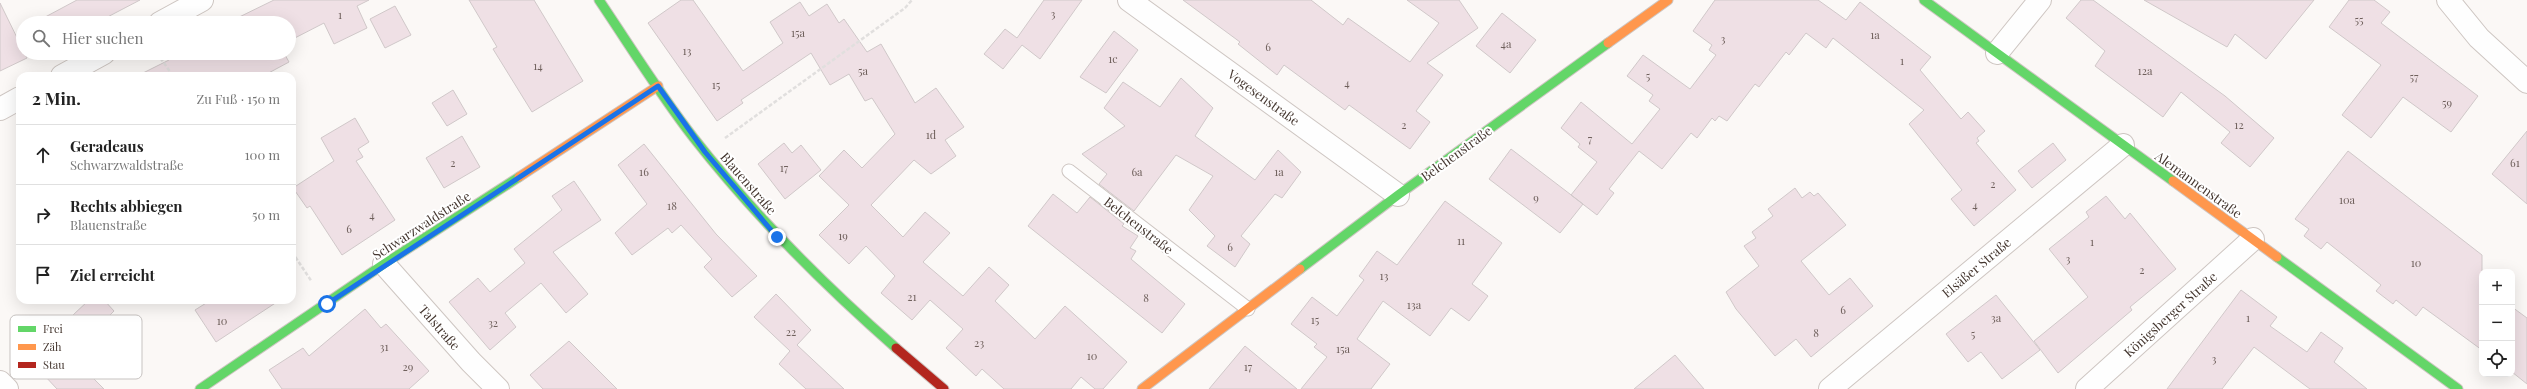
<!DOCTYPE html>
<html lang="de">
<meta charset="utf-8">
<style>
:root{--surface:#fff;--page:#f2f2f2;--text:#222;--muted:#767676;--line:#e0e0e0}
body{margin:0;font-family:"Playfair Display",serif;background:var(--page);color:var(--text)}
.controls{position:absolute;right:12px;bottom:12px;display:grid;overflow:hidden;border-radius:8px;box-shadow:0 4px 16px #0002}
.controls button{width:36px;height:36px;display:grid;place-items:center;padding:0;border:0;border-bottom:1px solid var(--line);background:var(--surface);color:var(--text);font:20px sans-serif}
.stop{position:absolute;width:12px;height:12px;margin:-9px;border:3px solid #1a73e8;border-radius:50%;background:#fff}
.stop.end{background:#1a73e8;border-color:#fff;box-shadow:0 1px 4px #0008}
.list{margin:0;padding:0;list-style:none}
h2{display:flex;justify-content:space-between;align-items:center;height:52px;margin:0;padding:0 16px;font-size:17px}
h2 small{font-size:13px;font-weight:400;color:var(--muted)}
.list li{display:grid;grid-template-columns:26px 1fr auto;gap:12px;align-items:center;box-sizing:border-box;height:60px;padding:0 16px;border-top:1px solid var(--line)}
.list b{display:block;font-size:15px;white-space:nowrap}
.list p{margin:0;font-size:13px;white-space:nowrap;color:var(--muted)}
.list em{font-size:13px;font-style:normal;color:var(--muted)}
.icon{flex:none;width:22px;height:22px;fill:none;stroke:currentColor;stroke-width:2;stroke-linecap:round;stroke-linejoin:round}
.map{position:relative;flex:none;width:2527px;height:389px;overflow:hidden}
.search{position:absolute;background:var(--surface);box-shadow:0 4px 16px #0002;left:16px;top:16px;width:280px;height:44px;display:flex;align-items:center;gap:10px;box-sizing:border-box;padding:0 14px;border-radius:22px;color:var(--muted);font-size:15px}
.panel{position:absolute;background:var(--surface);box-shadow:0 4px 16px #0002;left:16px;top:72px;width:280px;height:232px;border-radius:12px}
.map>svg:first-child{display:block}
</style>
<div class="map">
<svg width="2527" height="389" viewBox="0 0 2527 389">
<rect width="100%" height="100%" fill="#fbf8f6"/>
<path fill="#efe0e5" stroke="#d0c8c9" d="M77,0H140L96,23H34Z
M274,0H369L357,6L367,28L334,44L324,23L289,41V23H227Z
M469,0H534L583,81L532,112L493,49L497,47Z
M681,0H693L743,71L783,43L770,22L800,2L809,16L827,4L839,23L844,19L867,52L881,44L915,103L936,88L964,127L945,140L956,156L931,174L914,160L871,205L903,237L925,212L950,233L923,262L963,296L989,267L1009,285L995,301L1035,339L1065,306L1127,362L1103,389H1095L1081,377L1071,389H1004L982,369L976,376L946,348L963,329L930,300L912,320L881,293L895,276L866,246L849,264L819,235L849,205L819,176L844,150L862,168L895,134L872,98L865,101L849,74L830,85L811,53L741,100L743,103L717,121L648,23Z
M1044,0H1082L1040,59L1022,45L1003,69L984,54L1005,29L1017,38Z
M1183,0H1311L1343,25L1348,18L1410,62L1439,23L1407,0H1459L1478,28L1427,63L1443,75L1416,111L1430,122L1410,149L1349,105L1345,110L1284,65L1277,75L1238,44L1240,42Z
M1715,0H1818L1846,20L1860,2L1931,57L1920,70L1961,119L1968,112L1985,131L1977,138L1979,141L1976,143L2016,190L1974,226L1951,199L1962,190L1909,124L1924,110L1833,38L1826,48L1806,33L1789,55L1786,52L1759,87L1755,84L1727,121L1719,116L1715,121L1712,118L1697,138L1691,133L1662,169L1639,151L1609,189L1614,193L1597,215L1571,195L1597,162L1578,147L1580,144L1561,128L1581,102L1632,144L1660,109L1649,101L1653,95L1627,76L1643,55L1690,89L1716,55L1709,50L1712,45L1693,31Z
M2081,0H2093L2225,96L2274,138L2250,167L2221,143L2230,132L2181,92L2163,117L2095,66L2105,51L2066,18Z
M2144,0H2314L2266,59L2235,34L2227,47Z
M2349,0H2374L2390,12L2381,23L2478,96L2451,132L2403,97L2371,138L2342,115L2381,65L2329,27Z
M0,3L27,58L0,71Z
M395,6L411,35L385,48L370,19Z
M1502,13L1536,40L1510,73L1476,46Z
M1114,31L1138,50L1106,93L1080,77Z
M173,53H284L289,62L263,76H137L169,60L167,57Z
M1181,78L1213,108L1195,136L1255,180L1278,150L1301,172L1282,198L1275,194L1241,236L1250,244L1235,267L1207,246L1215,236L1189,210L1213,176L1176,155L1134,211L1099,184L1107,174L1082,154L1125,126L1104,108L1123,82L1160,107Z
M453,90L467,114L447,126L432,103Z
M355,118L369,142L358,149L363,157L356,161L395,220L342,255L310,206L307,208L293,188L334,161L321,138Z
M2527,131V204L2492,174Z
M462,136L480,167L444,188L426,158Z
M784,143L792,153L801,145L821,170L785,199L758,164Z
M2053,143L2066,160L2032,188L2018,171Z
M644,144L716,234L757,276L732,297L704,267L712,259L681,225L672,233L668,228L632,255L615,233L647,204L618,165Z
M1511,149L1583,204L1560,233L1489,179Z
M2348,151L2482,255V350L2423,307L2416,316L2396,300L2393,304L2376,291L2381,285L2327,242L2321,249L2304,236L2309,229L2295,219Z
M574,181L601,220L553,252L588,294L566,313L541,283L505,313L516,327L490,350L449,302L478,278L490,292L525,263L514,249L562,210L552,196Z
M1795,188L1802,198L1810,192L1814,196L1818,193L1846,225L1801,261L1829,295L1850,278L1873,306L1811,357L1796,339L1775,356L1736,309L1726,292L1759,266L1744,246L1756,238L1752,232L1773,216L1768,209Z
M1053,194L1077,213L1090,197L1124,224L1122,226L1138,236L1130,248L1136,251L1131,259L1185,304L1162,333L1028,226Z
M2106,196L2125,219L2130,213L2176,269L2130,307L2132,310L2058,373L2034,341L2088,297L2049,249L2089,217L2086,212Z
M1445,201L1502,243L1472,284L1488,296L1469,321L1451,308L1430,336L1383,301L1357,339L1390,364L1371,389H1301L1327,357L1314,347L1317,344L1291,324L1312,297L1337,316L1364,280L1359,276L1377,251L1397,265Z
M2241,290L2277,317L2270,326L2307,352L2321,332L2343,348L2334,362L2367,389H2310L2254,347L2222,389H2167Z
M776,294L811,330L797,345L844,389H806L779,364L790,351L754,317Z
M1996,295L2040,350L2002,379L1981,352L1968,362L1946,334Z
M89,300H104L114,311L99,326L107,335L95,346L106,358L89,374L104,389H57L31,361L76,318L73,315Z
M211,300H280L216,342L195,310Z
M2512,307L2527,318V384L2512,372Z
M365,309L381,328L386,324L429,371L409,389H282L269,370L303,348L309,356Z
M569,341L617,389H543L530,375Z
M1245,346L1297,389H1209Z
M1675,355L1704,389H1634Z"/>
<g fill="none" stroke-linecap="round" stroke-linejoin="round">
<g stroke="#cec6c2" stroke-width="15">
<path id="lane" d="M1069,171L1248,309"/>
</g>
<g stroke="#cec6c2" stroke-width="24">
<path id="street" d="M1129,0L1398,195
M2448,0L2479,38L2527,82
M160,23L202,0
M1997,53L2040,0
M62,76L104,53
M0,109L20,98
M384,264L471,362L498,389
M0,382L7,389
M1830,389L2123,145
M2087,389L2253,239"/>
</g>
<g stroke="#cec6c2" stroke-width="11">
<path id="fast" d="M599,0C630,46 659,93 693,137C753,214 823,284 896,348
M1924,0L2173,181
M2277,257L2458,389
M1300,269L1398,195L1608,43
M200,389L384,264L519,177"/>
</g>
<g stroke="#cec6c2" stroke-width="11">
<path id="slow" d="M1608,43L1668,0
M519,177L658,86
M2173,181L2277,257
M1142,389L1300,269"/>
</g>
<g stroke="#cec6c2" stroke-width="11">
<path id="jam" d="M896,348L944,389"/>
</g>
<path stroke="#e1dfde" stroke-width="2.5" stroke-dasharray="4 2" stroke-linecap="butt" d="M157,53L173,76
M725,138L905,8L912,0
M292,252L312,282"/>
<use href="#lane" stroke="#fefefe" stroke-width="13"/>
<use href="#street" stroke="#fefefe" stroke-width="22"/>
<use href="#fast" stroke="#63d668" stroke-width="9"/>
<use href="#slow" stroke="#ff974d" stroke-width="9"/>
<use href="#jam" stroke="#b3261e" stroke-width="9"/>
</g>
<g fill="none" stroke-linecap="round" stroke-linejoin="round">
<path stroke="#1a73e8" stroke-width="5" d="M327,304L658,86L705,152L777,237"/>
</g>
<g text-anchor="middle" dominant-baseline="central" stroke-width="4" stroke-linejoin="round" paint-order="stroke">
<g font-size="11" fill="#6f605c">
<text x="1053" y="13">3</text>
<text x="340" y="14">1</text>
<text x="2359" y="19">55</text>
<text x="798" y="32">15a</text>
<text x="1875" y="34">1a</text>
<text x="1723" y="38">3</text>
<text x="1506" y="43">4a</text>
<text x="1268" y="46">6</text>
<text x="687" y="50">13</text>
<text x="1113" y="58">1c</text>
<text x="1902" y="60">1</text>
<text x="538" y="65">14</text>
<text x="863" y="70">5a</text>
<text x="2145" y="70">12a</text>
<text x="1648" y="75">5</text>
<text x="2414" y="76">57</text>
<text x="1347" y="82">4</text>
<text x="716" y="84">15</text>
<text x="2447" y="102">59</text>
<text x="1404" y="124">2</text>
<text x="2239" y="124">12</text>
<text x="931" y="134">1d</text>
<text x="1590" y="138">7</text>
<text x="453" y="162">2</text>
<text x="2515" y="162">61</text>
<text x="784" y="167">17</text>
<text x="644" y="171">16</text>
<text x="1137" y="171">6a</text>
<text x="1279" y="171">1a</text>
<text x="1993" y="183">2</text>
<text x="1536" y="197">9</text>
<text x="2347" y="199">10a</text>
<text x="1975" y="204">4</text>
<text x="672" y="205">18</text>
<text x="372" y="214">4</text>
<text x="349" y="228">6</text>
<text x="843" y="235">19</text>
<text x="1461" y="240">11</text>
<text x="2092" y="241">1</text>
<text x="1230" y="246">6</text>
<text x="2068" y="258">3</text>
<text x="2416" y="262">10</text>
<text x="2142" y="269">2</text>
<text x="1384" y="275">13</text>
<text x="912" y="296">21</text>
<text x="1146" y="297">8</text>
<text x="1414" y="304">13a</text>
<text x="1843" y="309">6</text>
<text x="1996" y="317">3a</text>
<text x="2248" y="317">1</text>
<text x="1315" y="319">15</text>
<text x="222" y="320">10</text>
<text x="493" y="322">32</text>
<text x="791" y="331">22</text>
<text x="1816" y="332">8</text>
<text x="1973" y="333">5</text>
<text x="979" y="342">23</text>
<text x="384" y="346">31</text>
<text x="1343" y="348">15a</text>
<text x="1092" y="355">10</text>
<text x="2214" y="358">3</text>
<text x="408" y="366">29</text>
<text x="1248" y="366">17</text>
</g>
<g font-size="13" fill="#44362f" stroke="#fff">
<text transform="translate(1264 97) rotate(36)">Vogesenstraße</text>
<text transform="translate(1456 153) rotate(-36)">Belchenstraße</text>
<text transform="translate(749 183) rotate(49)">Blauenstraße</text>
<text transform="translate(2199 184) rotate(36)">Alemannenstraße</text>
<text transform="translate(421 225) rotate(-33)">Schwarzwaldstraße</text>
<text transform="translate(1139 225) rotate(38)">Belchenstraße</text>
<text transform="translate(1976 267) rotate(-40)">Elsäßer Straße</text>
<text transform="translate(2170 314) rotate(-42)">Königsberger Straße</text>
<text transform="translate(440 327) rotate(49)">Talstraße</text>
</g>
</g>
<rect x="10" y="315" width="132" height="64" rx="6" fill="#fff" stroke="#c7c3c1" stroke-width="1"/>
<rect x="18" y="326" width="18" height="6" fill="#63d668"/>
<rect x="18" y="344" width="18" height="6" fill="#ff974d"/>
<rect x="18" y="362" width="18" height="6" fill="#b3261e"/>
<g font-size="11" fill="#44362f">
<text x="43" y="333">Frei</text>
<text x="43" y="351">Zäh</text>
<text x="43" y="369">Stau</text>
</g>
</svg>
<div class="controls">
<button>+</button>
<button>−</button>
<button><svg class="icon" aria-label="locate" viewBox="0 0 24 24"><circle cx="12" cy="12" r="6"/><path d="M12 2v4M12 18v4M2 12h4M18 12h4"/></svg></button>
</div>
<div class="stop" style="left:327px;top:304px"></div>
<div class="stop end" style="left:777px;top:237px"></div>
<div class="search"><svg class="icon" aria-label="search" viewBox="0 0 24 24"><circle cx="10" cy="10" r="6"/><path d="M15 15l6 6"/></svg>Hier suchen</div>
<section class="panel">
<h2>2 Min.<small>Zu Fuß · 150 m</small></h2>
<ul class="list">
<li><svg class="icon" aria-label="ahead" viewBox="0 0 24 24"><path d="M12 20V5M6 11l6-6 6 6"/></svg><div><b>Geradeaus</b><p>Schwarzwaldstraße</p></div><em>100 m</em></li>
<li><svg class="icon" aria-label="right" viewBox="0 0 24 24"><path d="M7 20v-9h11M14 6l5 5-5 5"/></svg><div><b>Rechts abbiegen</b><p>Blauenstraße</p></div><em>50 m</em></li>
<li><svg class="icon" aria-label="arrive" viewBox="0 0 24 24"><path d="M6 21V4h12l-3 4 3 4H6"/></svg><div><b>Ziel erreicht</b></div></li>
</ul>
</section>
</div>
